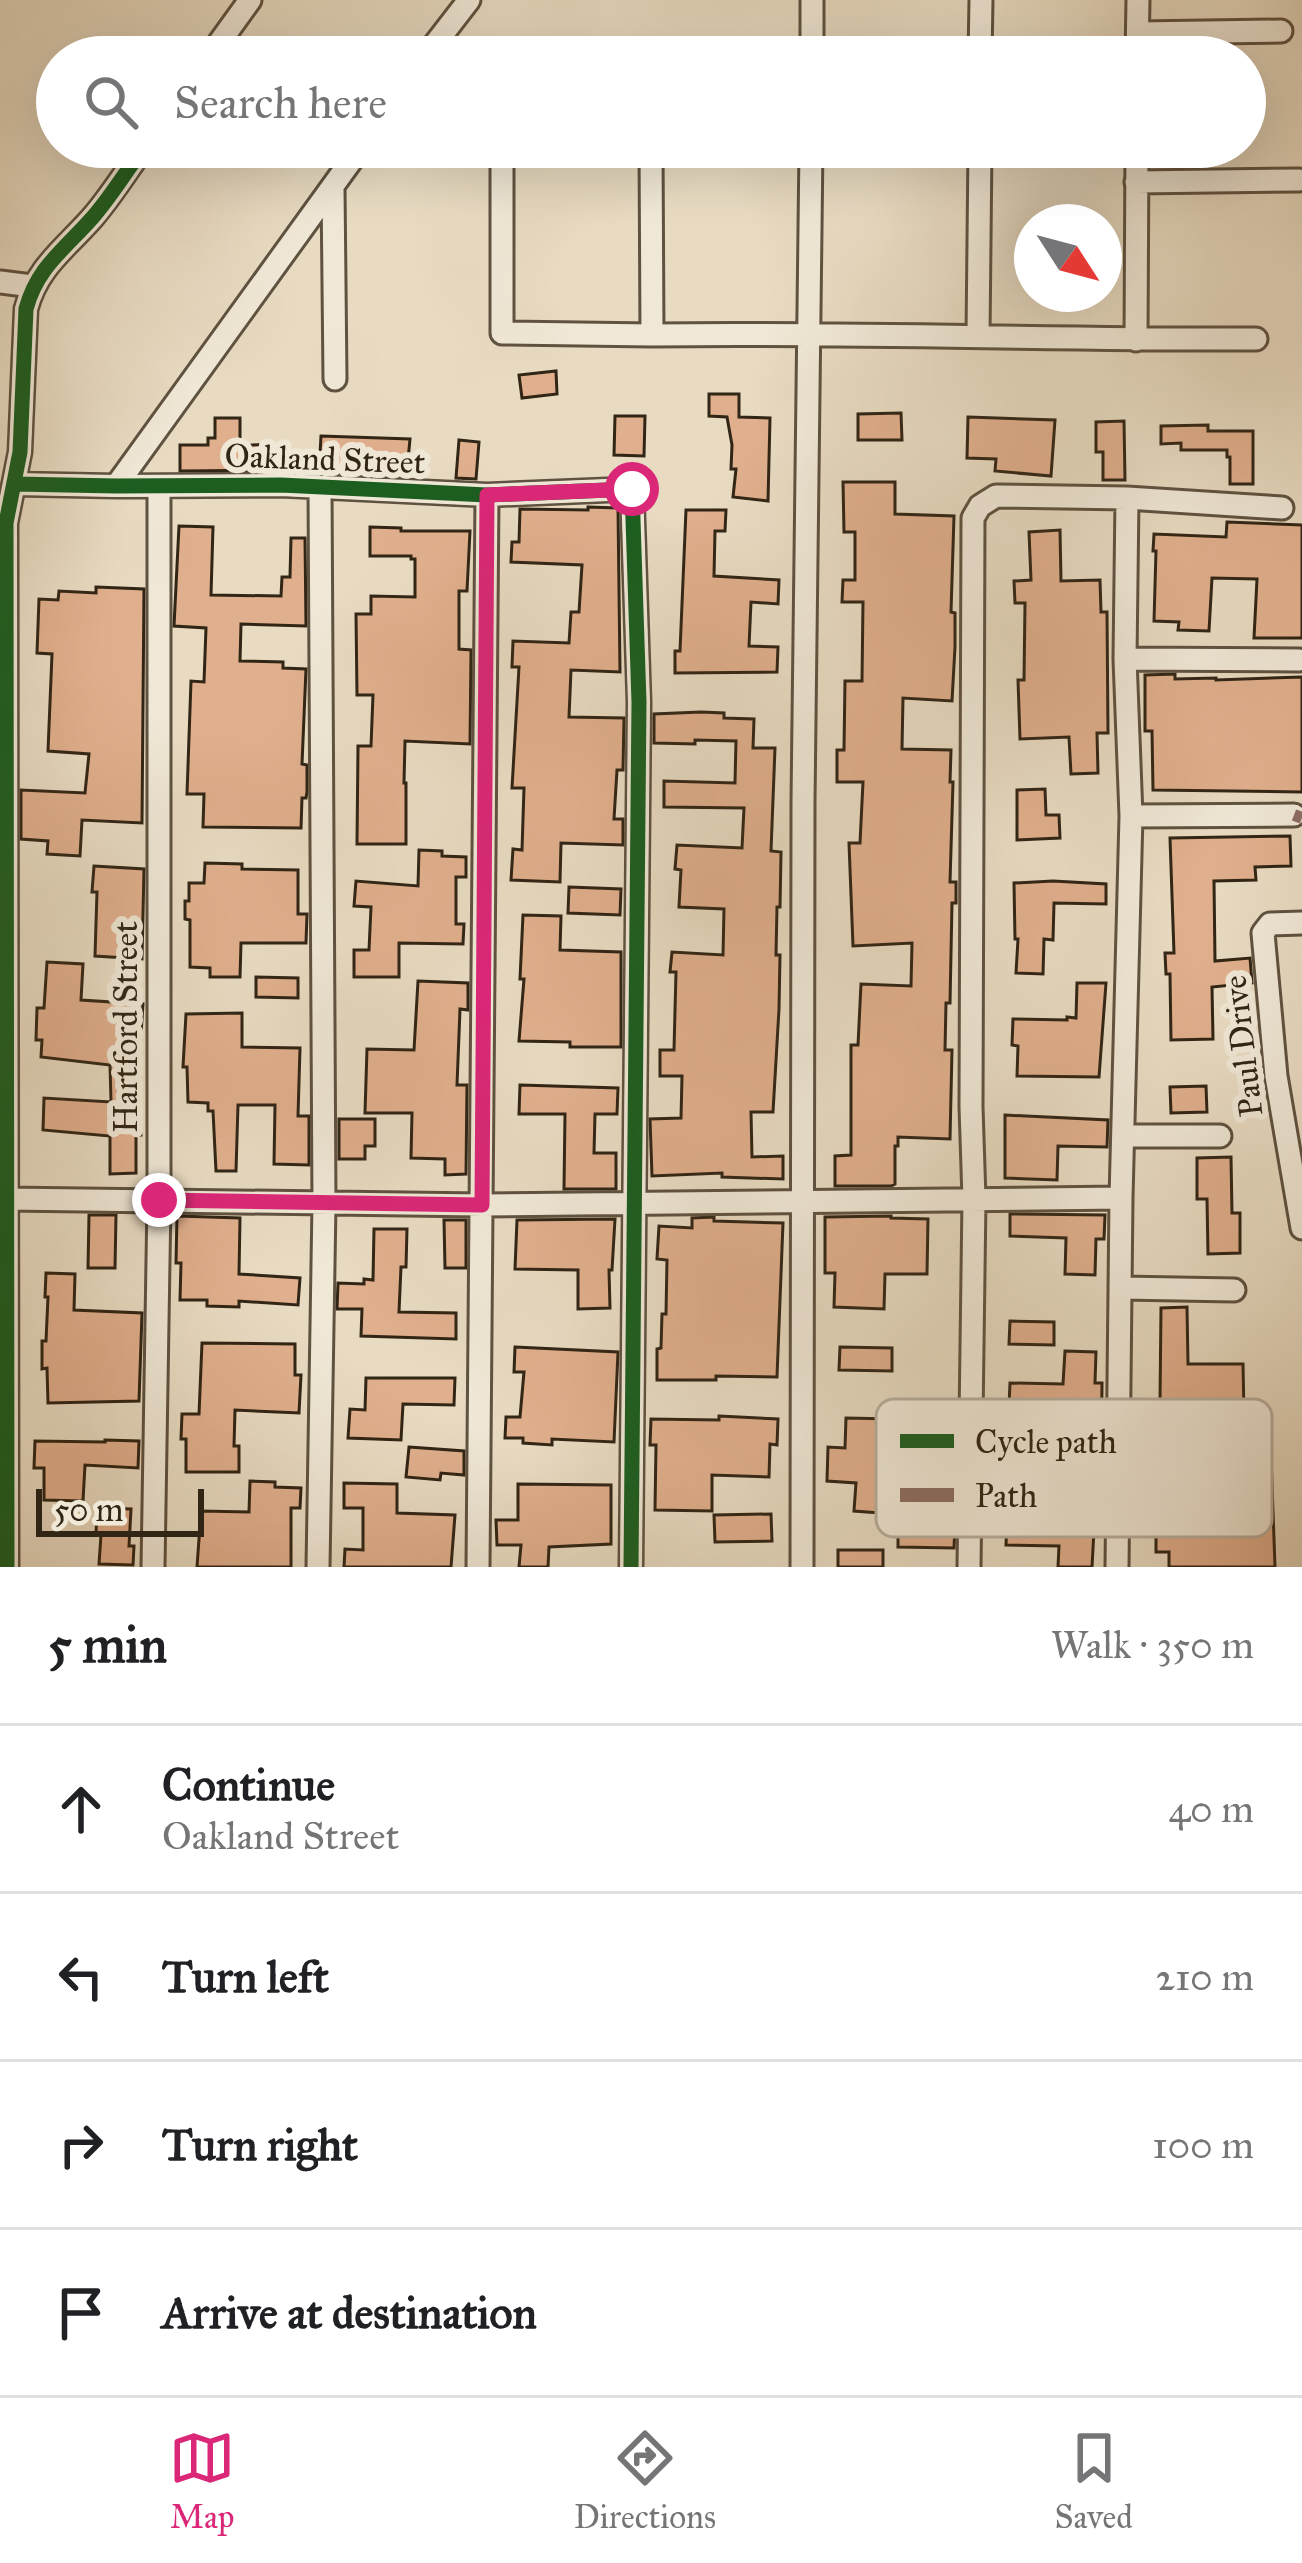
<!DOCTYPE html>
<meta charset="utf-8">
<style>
:root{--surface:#fff;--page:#f6f6f6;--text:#202124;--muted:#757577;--line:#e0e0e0;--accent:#db2777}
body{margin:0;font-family:"IM FELL Great Primer",serif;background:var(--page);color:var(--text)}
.compass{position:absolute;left:1014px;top:204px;width:108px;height:108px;border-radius:50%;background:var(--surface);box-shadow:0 12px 48px #0002;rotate:126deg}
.scale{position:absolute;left:36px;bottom:30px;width:168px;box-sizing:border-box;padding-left:12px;border:6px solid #312515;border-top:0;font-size:33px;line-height:42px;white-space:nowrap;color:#312515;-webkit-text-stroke:9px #f0e8d7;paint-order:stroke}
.stop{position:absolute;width:36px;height:36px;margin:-27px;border:9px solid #db2777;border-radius:50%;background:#fff}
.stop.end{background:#db2777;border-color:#fff;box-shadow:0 3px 12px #0008}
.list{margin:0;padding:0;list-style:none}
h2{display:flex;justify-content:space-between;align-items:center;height:156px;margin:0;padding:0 48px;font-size:51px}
h2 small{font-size:39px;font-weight:400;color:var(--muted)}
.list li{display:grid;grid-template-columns:78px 1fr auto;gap:36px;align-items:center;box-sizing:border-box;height:168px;padding:0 48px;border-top:3px solid var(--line)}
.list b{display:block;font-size:45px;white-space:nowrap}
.list p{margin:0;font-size:39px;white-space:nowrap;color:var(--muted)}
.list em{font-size:39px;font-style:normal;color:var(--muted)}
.icon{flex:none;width:66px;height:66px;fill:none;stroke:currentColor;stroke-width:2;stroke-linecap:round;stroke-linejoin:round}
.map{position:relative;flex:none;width:1302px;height:1567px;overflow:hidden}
.search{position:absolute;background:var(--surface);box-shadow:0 12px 48px #0002;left:36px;right:36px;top:36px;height:132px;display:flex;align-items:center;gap:30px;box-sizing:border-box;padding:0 42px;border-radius:66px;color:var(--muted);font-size:45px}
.sheet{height:828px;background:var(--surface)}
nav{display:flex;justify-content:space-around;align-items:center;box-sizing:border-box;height:168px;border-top:3px solid var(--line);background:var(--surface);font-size:33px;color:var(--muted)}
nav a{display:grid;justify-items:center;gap:6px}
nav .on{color:var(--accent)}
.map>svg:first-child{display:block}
</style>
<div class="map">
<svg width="1302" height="1567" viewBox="0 0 1302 1567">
<rect width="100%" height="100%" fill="#e8dbc2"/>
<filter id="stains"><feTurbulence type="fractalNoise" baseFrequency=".00167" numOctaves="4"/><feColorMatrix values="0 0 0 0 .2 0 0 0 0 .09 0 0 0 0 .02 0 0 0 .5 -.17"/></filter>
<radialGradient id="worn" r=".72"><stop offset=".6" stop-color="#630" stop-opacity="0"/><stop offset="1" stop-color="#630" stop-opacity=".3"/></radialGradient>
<path fill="#e0af8d" stroke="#312515" stroke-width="3" d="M556,371L557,394L522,398L519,375Z
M709,394H739V417L770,418L768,501L733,497L736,469H731L732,445L727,417L709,416Z
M901,413L902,440H858V414Z
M615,416H645L644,456L614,455Z
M968,417L1055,420L1051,476L995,471L996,459L967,458Z
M215,418H240V446L268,444L271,470L180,471V445H208V438H215Z
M1124,421L1125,480H1103V452H1096V422Z
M1208,425V431H1253V484H1230V457H1227V450H1181V443L1161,444V426Z
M321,436L410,439L408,460L402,459L400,476L319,472Z
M459,440L479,442L476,479L456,478Z
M843,482H895V514L954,516L951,612L955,613V647L952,701L903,698L902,749L951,750L950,782H953L950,882H956V903H952L950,1003H946L945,1050H952L950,1139L898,1137V1146H895V1184L891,1186H835V1156L851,1155V1045H858L861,984L911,986L912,943L853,946L849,843H860L863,782H837V750H844L845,681H862L863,602H842L843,580H855V532H844Z
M588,507L618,508L620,672L571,670L569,717L624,718L623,770H617L614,819H623V845L561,843L560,882L511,880L513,849L522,850L524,788H512L519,667H512L513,641L569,643L571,612H579L582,565L511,562L512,542H519L520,509L588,510Z
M686,510H726L725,531H715L714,576L779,580L778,604L751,602L749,646L778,647L777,672L675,673V651H680Z
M1227,522L1302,525V638H1254L1257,579L1212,578L1209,631L1178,630L1179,622L1154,621L1156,551H1153L1154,534L1226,537Z
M179,526L213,527L211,595L281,596L282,577H290L291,538H305L306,626L241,624L240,661L283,662V668L306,669L302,764L307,765V792L306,798H302L301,828L203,827L204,794H187L191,681L204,682L206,628L174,626Z
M370,527L401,528V531H470L467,591H459V649L471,650L470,744L405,741L404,783H406V844H357L358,746H371L373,695H357L356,614H371V596L415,597V559H411V556H370Z
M1060,530L1061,581L1100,580L1101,612H1107L1108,733H1097L1098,773L1071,774L1069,737L1020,739L1018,680H1024L1025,603H1015L1014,581L1031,580L1029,532Z
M96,587L144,589L142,823L82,820L80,856L47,854L48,841L21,839V790L85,793L89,754L48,751L52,654L37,653L39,599L58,600L59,591L96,593Z
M1175,674V679L1216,678V680L1302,677V792L1153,790L1152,731H1145V675Z
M701,712L724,713V718L754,719L753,748H775L771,851L781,852L780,907H777L776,955H780L779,1009L773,1112H751L752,1157L783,1156V1179L722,1177V1173L652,1176L650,1119L681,1118L682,1076H660V1050H674L676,972H670L672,952L723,955L724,909L679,907L681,870L675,869L677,845L742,848L744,808L664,807V781L735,783L736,741L695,740V744L654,743V714Z
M1045,789L1046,815H1059L1060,838L1017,840V790Z
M1290,836L1291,866L1255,867L1256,880L1214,881L1215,961L1250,958L1252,983L1212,987L1213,1039L1171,1040L1170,974H1166L1165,953H1174L1170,838Z
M419,850L442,851V856L466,857V877H456V924H464L463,944L399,943V977H354V950H369L371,907L354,906L356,881L418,886Z
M205,863L242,864V869L298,870V914H307L306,943H241L240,977H210V968L190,967V920L185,919V901H189V883H204Z
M94,866L144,869L142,959L95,956L97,892H92Z
M1053,881L1106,884V904L1054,903L1053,940L1044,939L1043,974L1016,973L1018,939H1015L1014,883Z
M569,887L621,889L620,915L568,913Z
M523,915L561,916L560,950L621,952V1047H570V1042L519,1041L524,979H520Z
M47,962L83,964L81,1000L143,1004L138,1080L141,1135H136V1173L110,1174V1136L43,1130L44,1098L111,1102L110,1065L41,1057L42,1040H36L37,1008H44Z
M256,977L298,978V998L256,997Z
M418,981L468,983V1010L460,1009L457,1085H467L466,1174L445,1175V1159L411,1158L412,1113H365L367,1049L414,1050Z
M1077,983H1106L1099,1077L1017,1076L1018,1046L1012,1045L1013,1019L1067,1020V1017L1076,1018Z
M242,1013V1047L300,1048L298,1116H309V1165L274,1164L275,1105H238L236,1171H216L213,1111H208V1103L188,1102L187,1067H183L186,1014Z
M520,1085L618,1088L617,1114H595L594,1153H616V1189H564L565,1114H519Z
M1206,1086L1207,1112L1171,1113L1170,1087Z
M1005,1115L1108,1120L1107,1147L1058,1146L1057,1180L1005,1178Z
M339,1119H375V1146H365V1159H339Z
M1231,1157L1232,1213H1240V1253L1208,1254L1207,1199H1197V1158Z
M1010,1214L1105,1215L1104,1239H1096L1095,1275L1065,1274L1066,1238L1010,1236Z
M89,1215H116L115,1268H88Z
M177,1216L240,1218L239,1274L300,1278L298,1305L239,1301V1307L207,1306V1300H180L181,1263H176Z
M891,1216V1218L928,1219L927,1274H885L884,1309L834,1307L835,1273H825V1217Z
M714,1217V1221L783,1223L777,1377L716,1376V1380H657V1349L661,1348L662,1314H666L667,1260L657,1259L659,1226L692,1228V1218Z
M615,1219L612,1270H609L610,1308L578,1309V1270L515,1269L517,1220Z
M444,1220H466V1268H445Z
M374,1229H407L406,1267H401L399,1312L456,1313V1339L361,1336L362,1309H337L338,1283L364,1284V1279L373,1280Z
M46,1273L75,1274L74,1310L142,1313L139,1401L48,1403L47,1368L42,1369V1341H46L48,1297H45Z
M1187,1307L1188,1364H1243L1244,1414L1192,1415L1191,1401L1160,1402L1161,1308Z
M1010,1321L1054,1322V1345L1009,1344Z
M202,1343L295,1344V1375H301L299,1413L235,1410L234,1446H239V1472H186V1439H181L182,1414H199Z
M515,1347L618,1352L614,1442L552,1439V1445L523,1443V1438H505L506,1417H520L524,1372H514Z
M840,1347L892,1348V1371L839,1370Z
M1065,1351L1096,1352L1095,1383H1102L1101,1475H1097L1092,1567H1058L1059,1546L1006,1545L1007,1519H1014V1449H1016L1018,1406H1009L1010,1383L1063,1384Z
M366,1378H455L454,1405L403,1404L401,1440L348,1438L350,1409L365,1410Z
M719,1416L778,1419L777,1445L770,1444L769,1477L712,1475V1511L655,1510L656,1445H650L651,1419L719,1420Z
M846,1418L892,1419L887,1490H895L893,1514L854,1511L856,1483L827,1481L828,1447L845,1448Z
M105,1440L139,1441L138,1468L85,1465L83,1501L44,1500V1468H34L35,1441L105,1442Z
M409,1447L464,1451V1475L441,1473L440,1480L406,1477Z
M1271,1455L1275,1567H1169V1552H1156V1526L1185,1525V1519L1241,1517L1240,1476H1246L1245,1456Z
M250,1481L275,1482V1487L301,1488L300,1508H291V1567H197L201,1511L249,1512Z
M344,1483L397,1484V1513L455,1515L451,1567H344L345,1549L363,1550V1508H344Z
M518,1484L611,1485V1544L549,1547L548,1567H519L521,1545H497L496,1520H518Z
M97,1508L131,1509L129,1546H134L133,1565L99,1564L101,1535H96Z
M771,1514L772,1541L715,1542L714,1515Z
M898,1523L955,1525L954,1548L898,1547Z
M838,1550H883V1567H838Z"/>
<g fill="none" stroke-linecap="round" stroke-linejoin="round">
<g stroke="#5f5240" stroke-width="27">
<path id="minor" d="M1138,33L1281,31
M209,57L250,0
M425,57L469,0
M812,57V0
M980,57L981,0
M1137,57L1138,0
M502,147V333L652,335
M651,147L652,335C853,332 1054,340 1256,339
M1136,182L1299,180
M333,188L335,379
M0,282L32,286
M978,336L980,147
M1136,340L1137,147
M15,484L116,486L281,485L487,495L632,489L639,702L631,1567
M116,486L361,147
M1125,659L1299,660
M1131,816L1294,815
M1302,923L1270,924L1263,933L1276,1076L1302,1228
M1123,1136H1220
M7,1199L482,1205L1121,1198
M1121,1288L1234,1290
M1120,1437L1257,1434
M7,1567L6,523L20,452L26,309C37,267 65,249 93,217C112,195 127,170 144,147
M153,1567L159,1200V486
M318,1567L324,1204L320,487
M478,1567L487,495
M802,1567L803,802L811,147
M969,1567L974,1199L971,1107L973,518L980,506L996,496L1127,498L1282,508
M1117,1567L1121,1198L1131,816L1125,659L1127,498"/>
</g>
<use href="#minor" stroke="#f0e8d7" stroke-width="21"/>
<path stroke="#8d6e63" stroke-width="12" stroke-dasharray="24 12" stroke-linecap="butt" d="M1294,815L1302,818"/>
<g stroke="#f0e8d7" stroke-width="22">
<path id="cycleway" d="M15,484L116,486L281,485L487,495L632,489L639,702L631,1567
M7,1567L6,523L20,452L26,309C37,267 65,249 93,217C112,195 127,170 144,147"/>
</g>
<use href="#cycleway" stroke="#1b5e20" stroke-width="15"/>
</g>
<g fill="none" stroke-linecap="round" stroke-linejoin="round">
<path stroke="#db2777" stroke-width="15" d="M159,1200L482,1205L487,495L632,489"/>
</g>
<g text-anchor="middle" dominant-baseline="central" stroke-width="12" stroke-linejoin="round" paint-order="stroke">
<g font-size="33" fill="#312515" stroke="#f0e8d7">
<text transform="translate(325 459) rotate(2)">Oakland Street</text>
<text transform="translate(126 1027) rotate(-90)">Hartford Street</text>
<text transform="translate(1243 1046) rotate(-97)">Paul Drive</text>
</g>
</g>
<rect x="876" y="1399" width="396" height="138" rx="18" fill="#f0e8d7" stroke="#b7ae9d" stroke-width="3"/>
<rect x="900" y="1434" width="54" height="14" fill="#1b5e20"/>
<rect x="900" y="1488" width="54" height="14" fill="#8d6e63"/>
<g font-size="33" fill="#312515">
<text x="975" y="1453">Cycle path</text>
<text x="975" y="1507">Path</text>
</g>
<rect width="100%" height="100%" filter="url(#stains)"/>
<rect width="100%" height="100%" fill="url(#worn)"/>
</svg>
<svg class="compass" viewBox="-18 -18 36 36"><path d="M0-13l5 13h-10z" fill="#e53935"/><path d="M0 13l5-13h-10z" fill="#757577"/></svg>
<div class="scale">50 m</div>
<div class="stop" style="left:632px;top:489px"></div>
<div class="stop end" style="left:159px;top:1200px"></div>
<div class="search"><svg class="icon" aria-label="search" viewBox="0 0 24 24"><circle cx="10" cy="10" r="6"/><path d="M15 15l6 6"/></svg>Search here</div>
</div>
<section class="sheet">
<h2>5 min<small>Walk · 350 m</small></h2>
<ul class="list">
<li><svg class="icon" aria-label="ahead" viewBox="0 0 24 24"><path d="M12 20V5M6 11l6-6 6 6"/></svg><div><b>Continue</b><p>Oakland Street</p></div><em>40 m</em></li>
<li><svg class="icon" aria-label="left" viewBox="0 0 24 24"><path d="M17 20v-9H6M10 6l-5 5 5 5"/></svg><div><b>Turn left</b></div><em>210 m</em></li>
<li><svg class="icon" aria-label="right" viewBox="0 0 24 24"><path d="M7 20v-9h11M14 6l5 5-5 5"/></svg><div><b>Turn right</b></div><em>100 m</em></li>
<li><svg class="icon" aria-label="arrive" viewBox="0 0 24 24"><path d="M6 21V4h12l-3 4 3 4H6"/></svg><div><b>Arrive at destination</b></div></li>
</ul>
</section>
<nav>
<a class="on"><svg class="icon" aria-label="map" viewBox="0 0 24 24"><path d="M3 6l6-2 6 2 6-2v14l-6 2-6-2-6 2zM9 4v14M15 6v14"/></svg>Map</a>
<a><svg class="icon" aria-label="directions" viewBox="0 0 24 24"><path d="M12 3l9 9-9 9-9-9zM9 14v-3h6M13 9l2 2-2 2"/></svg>Directions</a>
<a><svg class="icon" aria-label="saved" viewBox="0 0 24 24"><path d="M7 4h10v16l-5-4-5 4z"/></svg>Saved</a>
</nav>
